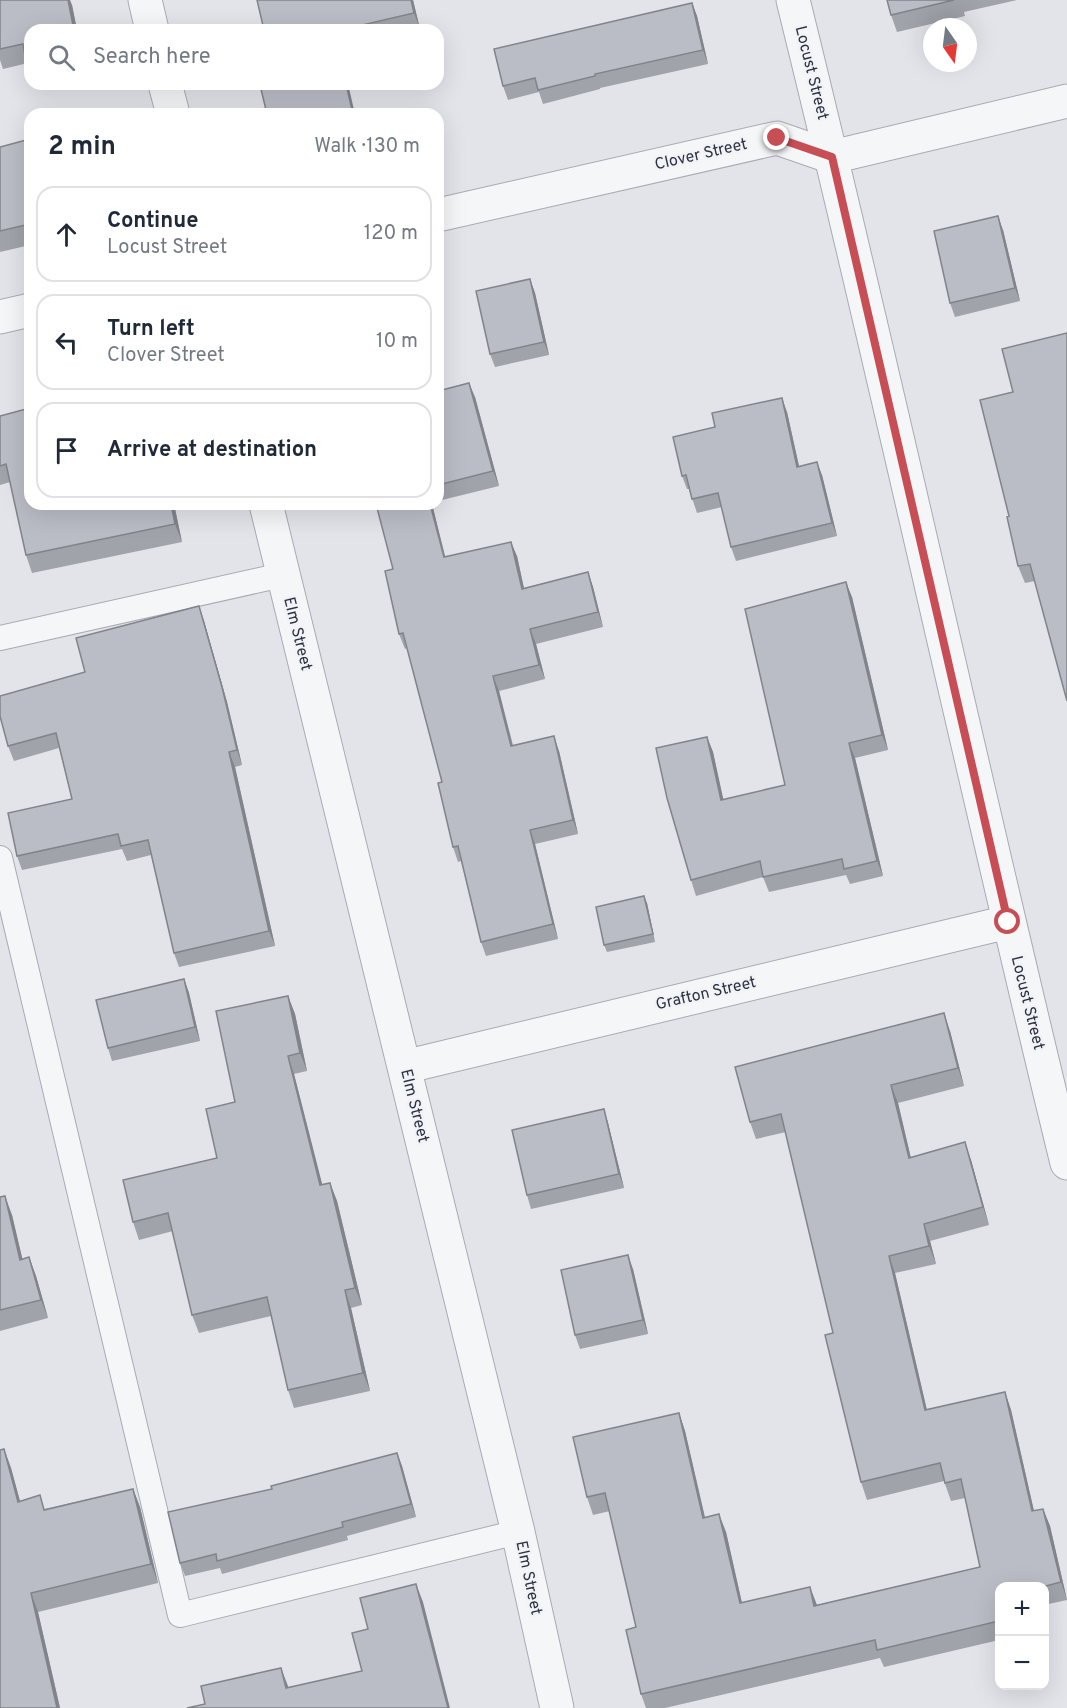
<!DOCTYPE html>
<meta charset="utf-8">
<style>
:root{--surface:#fff;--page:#f6f6f7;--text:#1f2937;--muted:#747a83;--line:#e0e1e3}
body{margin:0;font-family:Overpass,sans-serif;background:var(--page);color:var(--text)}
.controls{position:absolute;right:18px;bottom:18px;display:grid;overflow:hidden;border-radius:12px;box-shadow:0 6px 24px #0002}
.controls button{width:54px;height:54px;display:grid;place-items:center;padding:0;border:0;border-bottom:2px solid var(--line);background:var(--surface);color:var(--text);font:30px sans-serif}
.compass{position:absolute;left:923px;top:18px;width:54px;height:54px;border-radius:50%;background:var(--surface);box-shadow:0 6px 24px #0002;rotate:166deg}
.stop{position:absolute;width:18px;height:18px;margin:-14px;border:4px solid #c84e55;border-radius:50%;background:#fff}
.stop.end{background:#c84e55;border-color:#fff;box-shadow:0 2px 6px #0008}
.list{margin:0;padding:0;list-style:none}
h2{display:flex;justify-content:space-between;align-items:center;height:78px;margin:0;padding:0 24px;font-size:26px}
h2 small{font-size:20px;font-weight:400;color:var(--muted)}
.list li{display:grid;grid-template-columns:39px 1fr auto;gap:18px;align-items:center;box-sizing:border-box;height:96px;margin:0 12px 12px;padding:0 12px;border:2px solid var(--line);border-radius:18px}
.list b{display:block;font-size:22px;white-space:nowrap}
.list p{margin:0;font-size:20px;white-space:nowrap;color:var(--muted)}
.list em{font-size:20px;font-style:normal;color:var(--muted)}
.icon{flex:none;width:33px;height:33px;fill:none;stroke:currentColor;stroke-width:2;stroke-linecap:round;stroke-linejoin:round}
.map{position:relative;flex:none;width:1067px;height:1708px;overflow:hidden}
.search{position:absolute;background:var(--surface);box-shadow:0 6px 24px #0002;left:24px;top:24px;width:420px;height:66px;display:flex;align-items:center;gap:15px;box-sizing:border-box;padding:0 21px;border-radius:18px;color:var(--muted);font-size:22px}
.panel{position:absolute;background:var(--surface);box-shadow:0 6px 24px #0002;left:24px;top:108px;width:420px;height:402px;border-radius:18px}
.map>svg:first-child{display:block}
</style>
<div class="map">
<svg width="1067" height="1708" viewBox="0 0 1067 1708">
<rect width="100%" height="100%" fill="#e2e4ea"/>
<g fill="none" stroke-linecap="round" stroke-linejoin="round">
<g stroke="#a7abb4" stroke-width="26">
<path id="service" d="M0,638L282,575
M0,858L180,1615L518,1532"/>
</g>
<g stroke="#a7abb4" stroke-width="35">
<path id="minor" d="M145,0L152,30
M793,0C889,387 972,776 1067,1163
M165,84L173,114
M438,215L777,138L832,157L1067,101
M0,317L30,310
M266,504L518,1532L557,1708
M404,1067L1008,922"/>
</g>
<use href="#service" stroke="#f5f6f8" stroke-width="24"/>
<use href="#minor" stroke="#f5f6f8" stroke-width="33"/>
</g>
<path fill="#a0a3aa" d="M0,0L72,5L77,30H30V69L28,63L3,69L0,60Z
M413,0L420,29L418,30H264Z
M887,0H1017L964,12L965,16L897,32L891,15Z
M692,3L697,16L708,64L600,88V89L543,104L539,92L508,100L503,86Z
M30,139V245L0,252V147Z
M1003,230L1020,301L955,317L950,303Z
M530,279L535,293L549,355L495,367L490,354Z
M1067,333L1035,581L1025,583L1018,566L1013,392Z
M438,391L475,397L499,486L438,501Z
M787,412L799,466L822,475L837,536L736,561L731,547L722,507L697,513L689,489H687L682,476Z
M0,416L174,504L182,542L32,573L26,555L10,482L0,485Z
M432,504L445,557L517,556L524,588L588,572L593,587L603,627L536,644L545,679L499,691L513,745L559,751L578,834L535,844L558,939L486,956L481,942L461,861L458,862L453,847L442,782L407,648L405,649L399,634L393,569Z
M852,597L888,750L855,758L883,876L850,884L846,875L769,892L763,877L696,896L691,880L707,737L713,752L723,800L785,785Z
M199,606L204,621L227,702L242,765L235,767L275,946L179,967L174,953L151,855L127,861L122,849L22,870L17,856L72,799L59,748L14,761L8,746L85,672Z
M647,903L655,942L607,952L604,945Z
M184,979L189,993L200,1041L112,1061L108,1048Z
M288,996L295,1014L307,1071L294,1074L322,1185L330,1183L337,1201L362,1305L351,1308L370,1391L294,1408L288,1390L271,1316L199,1333L192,1315L173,1231L139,1240L133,1222L217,1158L235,1102Z
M950,1031L964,1086L898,1103L911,1158L971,1160L989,1225L930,1241L936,1264L895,1273L927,1410L1005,1392L1011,1410L1034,1511L1043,1509L1050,1526L1067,1600L1044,1605V1587H999V1640L884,1667L880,1658L665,1708H646L641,1694L636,1627L610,1511L593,1515L587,1497L679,1413L685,1431L705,1517L726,1532L742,1603L817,1605L980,1567L965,1498L951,1501L944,1481L867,1500L861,1482L833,1333L786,1132L756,1139L750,1122Z
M604,1109L608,1123L624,1188L531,1209L527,1195Z
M0,1197L12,1215L22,1259L29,1257L36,1276L48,1318L0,1331Z
M633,1269L648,1334L580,1349L575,1335Z
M4,1449L11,1468L20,1501L45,1509L133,1489L140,1507L158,1583L38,1612L60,1708H0Z
M397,1453L402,1466L416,1517L347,1536L348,1540L222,1574L220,1568L185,1576L180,1563L272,1489Z"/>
<path fill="#82848b" d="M68,0H70L72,5L77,30H74Z
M411,0H413L420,29L414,13Z
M692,3L697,16L708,64L703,50Z
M346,84H348L355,114H353Z
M998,216L1003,230L1020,301L1015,288Z
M530,279L535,293L549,355L544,342Z
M469,383L475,397L499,486L493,471Z
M782,398L787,412L802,480L797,467Z
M817,462L822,475L837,536L832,523Z
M171,504H174L182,542L175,524Z
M430,504H432L449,572L444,557Z
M511,542L517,556L527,603L522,589Z
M588,572L593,587L603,627L598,612Z
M846,582L852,597L888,750L882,735Z
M199,606L204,621L227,702L242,765L237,750Z
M530,629L536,644L545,679L539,665Z
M493,676L499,691L516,760L511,746Z
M554,736L559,751L578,834L573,820Z
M707,737L713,752L727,816L721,800Z
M849,743L855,758L883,876L877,861Z
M229,752L235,767L275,946L269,931Z
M530,830L535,844L558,939L553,924Z
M644,896L647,903L655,942L653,934Z
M184,979L189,993L200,1041L195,1027Z
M288,996L295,1014L307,1071L300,1053Z
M944,1013L950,1031L964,1086L958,1068Z
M288,1056L294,1074L327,1203L320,1185Z
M891,1085L898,1103L915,1176L909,1158Z
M604,1109L608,1123L624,1188L619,1174Z
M965,1142L971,1160L989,1225L983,1207Z
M330,1183L337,1201L362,1305L355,1288Z
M5,1196L12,1215L27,1278L20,1260Z
M924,1224L930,1241L936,1264L929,1246Z
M628,1255L633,1269L648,1334L643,1320Z
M889,1256L895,1273L931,1428L925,1410Z
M29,1257L36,1276L48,1318L41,1300Z
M345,1290L351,1308L370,1391L363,1373Z
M1005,1392L1011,1410L1038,1529L1032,1511Z
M679,1413L685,1431L709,1536L703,1518Z
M4,1449L11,1468L25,1520L18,1502Z
M397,1453L402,1466L416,1517L411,1504Z
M133,1489L140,1507L158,1583L151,1564Z
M1043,1509L1050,1526L1067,1600L1061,1582Z
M719,1514L726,1532L746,1621L740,1603Z
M416,1584L423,1602L450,1708H448Z
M810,1587L817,1605L821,1624L814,1606Z
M31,1593L38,1612L60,1708H57Z
M281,1668L288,1686L293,1707L286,1688Z"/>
<path fill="#babdc6" stroke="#82848b" stroke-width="1.5" d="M0,0H68L74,30H30V55L25,56L23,44L0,49Z
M257,0H411L414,13L341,30H264Z
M887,0H954L891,15Z
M692,3L703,50L595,74V76L538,90L535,78L503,86L494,49Z
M265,84H346L353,114H267L260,85Z
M30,139V224L0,231V147Z
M998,216L1015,288L950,303L934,231Z
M530,279L544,342L490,354L476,291Z
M1067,333V701L1030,564L1018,566L1007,517L1009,516L980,400L1013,392L1002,349Z
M469,383L493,471L438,485V391Z
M782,398L797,467L817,462L832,523L731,547L718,493L692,499L686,475L682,476L673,437L715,427L712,413Z
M30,408V504H171L175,524L26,555L6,464L0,466V416Z
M376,504H430L444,557L511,542L522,589L588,572L598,612L530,629L539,665L493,676L511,746L554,736L573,820L530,830L553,924L481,942L458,846L453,847L438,783L442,782L403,633L399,634L385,571L393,569Z
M846,582L882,735L849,743L877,861L844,869L842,859L763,877L760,861L691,880L667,798L656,748L707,737L721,800L785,785L745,609Z
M199,606L222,687L237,750L229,752L269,931L174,953L148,840L121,846L118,834L17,856L8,813L72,799L56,733L8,746L0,716V696L85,672L76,638Z
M644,896L653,934L604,945L596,907Z
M184,979L195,1027L108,1048L96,1000Z
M288,996L300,1053L288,1056L320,1185L330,1183L355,1288L345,1290L363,1373L288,1390L267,1297L192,1315L168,1213L133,1222L123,1180L217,1158L206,1109L235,1102L216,1011Z
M944,1013L958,1068L891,1085L909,1158L965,1142L983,1207L924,1224L929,1246L889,1256L925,1410L1005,1392L1032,1511L1043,1509L1061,1582L1042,1587H999V1621L877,1650L875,1640L641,1694L626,1630L636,1627L605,1493L587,1497L573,1437L679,1413L703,1518L719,1514L740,1603L810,1587L814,1606L980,1567L961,1479L945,1483L940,1463L861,1482L825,1335L833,1333L781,1114L750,1122L735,1067Z
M604,1109L619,1174L527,1195L512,1130Z
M5,1196L20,1260L29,1257L41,1300L0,1310V1197Z
M628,1255L643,1320L575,1335L561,1270Z
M4,1449L18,1502L40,1495L44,1510L133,1489L151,1564L31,1593L57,1708H0V1450Z
M397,1453L411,1504L342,1522L343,1527L217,1561L216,1554L180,1563L168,1512L272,1489L271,1486Z
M416,1584L448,1708H187L205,1704L201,1686L281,1668L286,1688L362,1671L352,1633L368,1629L360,1598Z"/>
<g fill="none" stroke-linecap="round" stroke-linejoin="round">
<path stroke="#c84e55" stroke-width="8" d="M777,138L832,157L1008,922"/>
</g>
<g text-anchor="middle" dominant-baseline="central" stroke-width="5" stroke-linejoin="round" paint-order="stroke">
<g font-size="16" fill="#2b3141" stroke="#f2f3f7">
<text transform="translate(811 73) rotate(76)">Locust Street</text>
<text transform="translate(701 155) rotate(-13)">Clover Street</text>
<text transform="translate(297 634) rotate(76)">Elm Street</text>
<text transform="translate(706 994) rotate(-13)">Grafton Street</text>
<text transform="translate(1027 1003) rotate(76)">Locust Street</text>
<text transform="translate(414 1106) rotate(76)">Elm Street</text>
<text transform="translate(528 1578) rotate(78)">Elm Street</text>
</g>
</g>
</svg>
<div class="controls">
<button>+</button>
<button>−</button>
</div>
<svg class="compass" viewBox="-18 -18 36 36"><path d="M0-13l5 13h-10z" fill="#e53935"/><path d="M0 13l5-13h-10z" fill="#747a83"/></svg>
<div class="stop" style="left:1008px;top:922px"></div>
<div class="stop end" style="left:777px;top:138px"></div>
<div class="search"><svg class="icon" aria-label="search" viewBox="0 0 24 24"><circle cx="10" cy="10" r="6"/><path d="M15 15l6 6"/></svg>Search here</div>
<section class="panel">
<h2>2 min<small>Walk · 130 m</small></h2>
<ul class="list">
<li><svg class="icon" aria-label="ahead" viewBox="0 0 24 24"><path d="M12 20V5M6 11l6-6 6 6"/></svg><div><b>Continue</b><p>Locust Street</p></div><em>120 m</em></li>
<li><svg class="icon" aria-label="left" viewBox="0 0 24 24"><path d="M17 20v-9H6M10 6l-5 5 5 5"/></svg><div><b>Turn left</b><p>Clover Street</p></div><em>10 m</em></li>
<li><svg class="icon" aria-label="arrive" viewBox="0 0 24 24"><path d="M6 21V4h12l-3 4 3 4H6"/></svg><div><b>Arrive at destination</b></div></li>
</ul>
</section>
</div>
